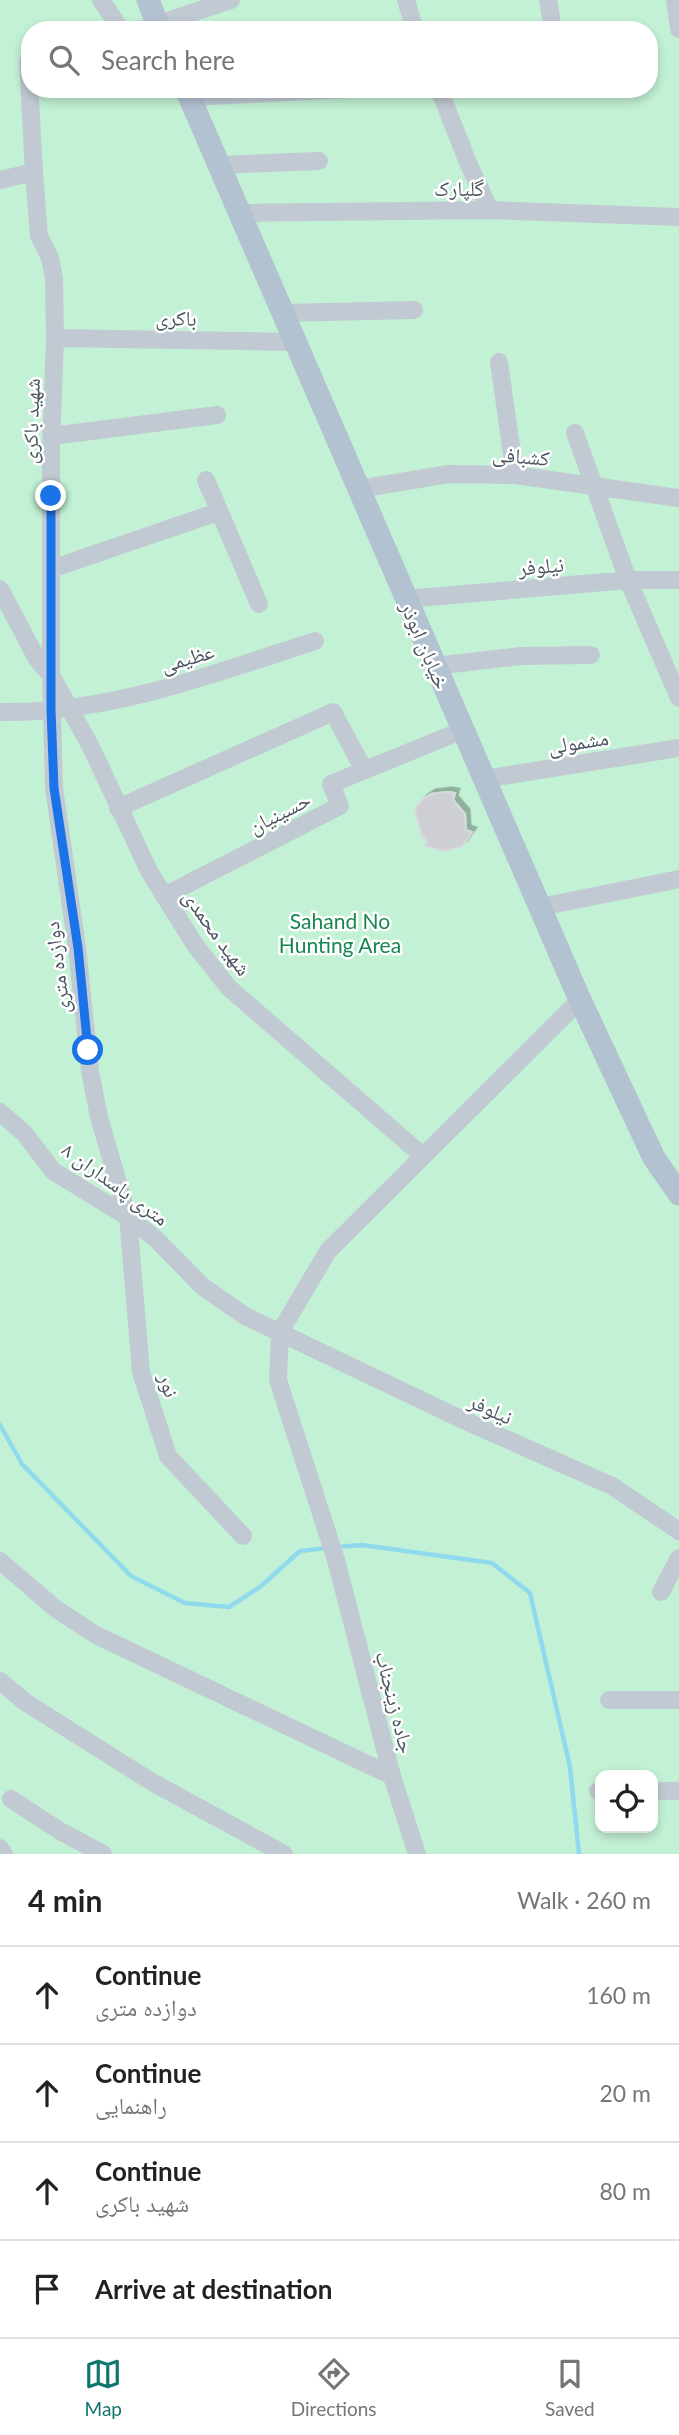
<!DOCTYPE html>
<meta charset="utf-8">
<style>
:root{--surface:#fff;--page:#f6f6f6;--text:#222;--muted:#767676;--line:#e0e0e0;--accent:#0f766e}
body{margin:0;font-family:Lato,"Noto Naskh Arabic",sans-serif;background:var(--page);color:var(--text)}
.controls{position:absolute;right:21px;bottom:21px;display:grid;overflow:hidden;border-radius:14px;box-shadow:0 4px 10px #0003}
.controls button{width:63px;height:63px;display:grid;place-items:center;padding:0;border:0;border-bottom:2px solid var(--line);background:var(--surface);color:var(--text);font:35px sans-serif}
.stop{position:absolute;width:21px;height:21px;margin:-16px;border:5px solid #1a73e8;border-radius:50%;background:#fff}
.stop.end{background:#1a73e8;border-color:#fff;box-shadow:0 2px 7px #0008}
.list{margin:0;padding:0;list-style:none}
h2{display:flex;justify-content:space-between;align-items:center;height:91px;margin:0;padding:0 28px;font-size:30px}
h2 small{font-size:23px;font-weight:400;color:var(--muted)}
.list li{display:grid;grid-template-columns:46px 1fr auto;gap:21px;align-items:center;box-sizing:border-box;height:98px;padding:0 28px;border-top:2px solid var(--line)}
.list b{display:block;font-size:26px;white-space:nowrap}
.list p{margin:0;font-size:23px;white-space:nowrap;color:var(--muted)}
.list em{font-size:23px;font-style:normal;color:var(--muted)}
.icon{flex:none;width:38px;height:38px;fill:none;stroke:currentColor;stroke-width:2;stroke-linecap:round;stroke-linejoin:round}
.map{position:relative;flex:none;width:679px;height:1854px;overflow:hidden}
.search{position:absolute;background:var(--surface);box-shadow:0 4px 10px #0003;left:21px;right:21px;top:21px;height:77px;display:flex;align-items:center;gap:18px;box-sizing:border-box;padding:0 24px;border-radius:28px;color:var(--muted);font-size:26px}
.sheet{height:483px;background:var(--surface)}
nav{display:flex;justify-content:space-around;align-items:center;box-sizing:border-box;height:98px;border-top:2px solid var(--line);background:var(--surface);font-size:19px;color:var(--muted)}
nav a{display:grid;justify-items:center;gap:4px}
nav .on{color:var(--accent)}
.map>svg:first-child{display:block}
</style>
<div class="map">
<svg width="679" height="1854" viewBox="0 0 679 1854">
<defs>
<filter id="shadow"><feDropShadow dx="4.5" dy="-4.5" stdDeviation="0" flood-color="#0004"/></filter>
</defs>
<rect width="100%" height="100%" fill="#f5f3f3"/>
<path fill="#c3f1d5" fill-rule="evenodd" d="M0,0H679V1854H0ZM30,30H649V89H30ZM600,1775H653V1828H600Z"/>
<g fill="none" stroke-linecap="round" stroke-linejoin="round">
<path stroke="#90daee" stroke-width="4.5" d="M0,1425L22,1464L131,1576L185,1603L229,1607L260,1587L300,1551L327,1548
M336,1547L362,1545L492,1563L530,1593L570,1767L579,1854"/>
</g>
<path fill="#cdcfd5" stroke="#d7d9de" stroke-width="2" filter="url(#shadow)" d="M447,792L455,793L453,800L465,814L466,830L472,832L462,846L444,851L425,846L428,842L422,836L417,818L415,817L416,808L423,799L431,794Z"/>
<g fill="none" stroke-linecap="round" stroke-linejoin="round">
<path stroke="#c1cad2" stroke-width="18" d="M101,0L121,30
M406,0L415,30
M548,0L553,30
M675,0L679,29
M140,30L231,0
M439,89L469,165L490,210
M189,97L348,89
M219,165L319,161
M34,172L39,236L50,258L54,278L55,338L51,449V675L91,747L149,871L195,945L229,988L423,1156
M0,180L34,172L28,62L30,61
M239,213L490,210L679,217
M283,313L414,310
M55,338L295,342
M499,362L515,475
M575,433L628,580L679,698
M52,436L217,415
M206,480L259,604
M359,489L449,474L515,475L679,498
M51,569L218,512
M0,589L37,659L51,675L54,788L77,948L90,1071L99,1117L128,1217L141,1372L168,1456L243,1536
M406,599L628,580H679
M435,666L521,656L591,655
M0,712C108,714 213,674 315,641
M484,779L679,748
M118,808L333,712L364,770
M164,896L340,806L331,784L463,730
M540,907L679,879
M0,1112L25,1134L53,1171L128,1217L156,1239L202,1286L245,1316L461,1419L612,1486L679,1531
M0,1561L56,1609L96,1635L392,1776
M661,1592L679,1558
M0,1681L25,1702L152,1782L284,1854
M609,1700H679
M598,1791H600
M653,1791H679
M11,1799L60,1831L103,1854
M0,1848L4,1854
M417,1854L392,1776L336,1560L278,1380L280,1332L328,1251L580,1000"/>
<path stroke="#b3c2d1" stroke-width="23" d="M148,0L160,30
M186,89L580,1000L654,1158L679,1194"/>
</g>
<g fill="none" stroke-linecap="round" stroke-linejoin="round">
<path stroke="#1a73e8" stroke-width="9" d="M51,496V710L54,788L78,948L88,1050"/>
</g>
<g text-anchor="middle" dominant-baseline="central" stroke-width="5" stroke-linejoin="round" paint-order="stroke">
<g font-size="21" fill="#4a5661" stroke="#fff">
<text x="459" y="187">گلپارک</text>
<text transform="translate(176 317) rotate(1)">باکری</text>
<text transform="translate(30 421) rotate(-88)">شهید باکری</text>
<text transform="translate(521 455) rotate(5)">کشبافی</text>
<text transform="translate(541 565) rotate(-5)">نیلوفر</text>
<text transform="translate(426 645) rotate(67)">خیابان ابوذر</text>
<text transform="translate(187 657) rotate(-16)">عظیمی</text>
<text transform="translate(578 741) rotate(-9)">مشمولی</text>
<text transform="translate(279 812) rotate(-27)">حسینیان</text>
<text transform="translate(218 932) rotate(54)">شهید محمدی</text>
<text transform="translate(56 968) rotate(-97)">دوازده متری</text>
<text transform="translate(116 1183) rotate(36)">۸ متری پاسداران</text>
<text transform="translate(170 1385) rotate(73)">نور</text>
<text transform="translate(491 1408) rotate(24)">نیلوفر</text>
<text transform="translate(396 1702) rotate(76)">جاده زینجناب</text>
</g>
<g font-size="21" fill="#17864f" stroke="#fff">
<text x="340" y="920">Sahand No<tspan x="340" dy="24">Hunting Area</tspan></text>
</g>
</g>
</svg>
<div class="controls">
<button><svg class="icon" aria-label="locate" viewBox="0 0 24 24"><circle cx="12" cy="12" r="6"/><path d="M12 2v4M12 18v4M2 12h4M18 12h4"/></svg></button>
</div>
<div class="stop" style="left:88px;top:1050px"></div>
<div class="stop end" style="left:51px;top:496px"></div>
<div class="search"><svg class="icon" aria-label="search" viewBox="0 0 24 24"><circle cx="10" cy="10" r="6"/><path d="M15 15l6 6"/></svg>Search here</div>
</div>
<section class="sheet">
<h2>4 min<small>Walk · 260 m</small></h2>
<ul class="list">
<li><svg class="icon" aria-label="ahead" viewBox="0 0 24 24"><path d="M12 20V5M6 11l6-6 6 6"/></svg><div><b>Continue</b><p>دوازده متری</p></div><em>160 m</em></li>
<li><svg class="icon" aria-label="ahead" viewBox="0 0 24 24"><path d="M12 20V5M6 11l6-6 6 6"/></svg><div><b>Continue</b><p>راهنمایی</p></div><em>20 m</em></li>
<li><svg class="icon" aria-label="ahead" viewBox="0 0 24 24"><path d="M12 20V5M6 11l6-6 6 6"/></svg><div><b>Continue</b><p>شهید باکری</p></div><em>80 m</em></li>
<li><svg class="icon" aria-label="arrive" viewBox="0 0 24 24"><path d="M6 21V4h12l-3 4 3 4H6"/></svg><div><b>Arrive at destination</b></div></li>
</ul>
</section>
<nav>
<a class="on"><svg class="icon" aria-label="map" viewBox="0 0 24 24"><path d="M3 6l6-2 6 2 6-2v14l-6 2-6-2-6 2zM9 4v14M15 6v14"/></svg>Map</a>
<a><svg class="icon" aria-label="directions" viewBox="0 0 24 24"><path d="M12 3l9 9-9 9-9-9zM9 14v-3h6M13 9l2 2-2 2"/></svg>Directions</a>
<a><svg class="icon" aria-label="saved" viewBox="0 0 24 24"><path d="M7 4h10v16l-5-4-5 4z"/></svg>Saved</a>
</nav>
